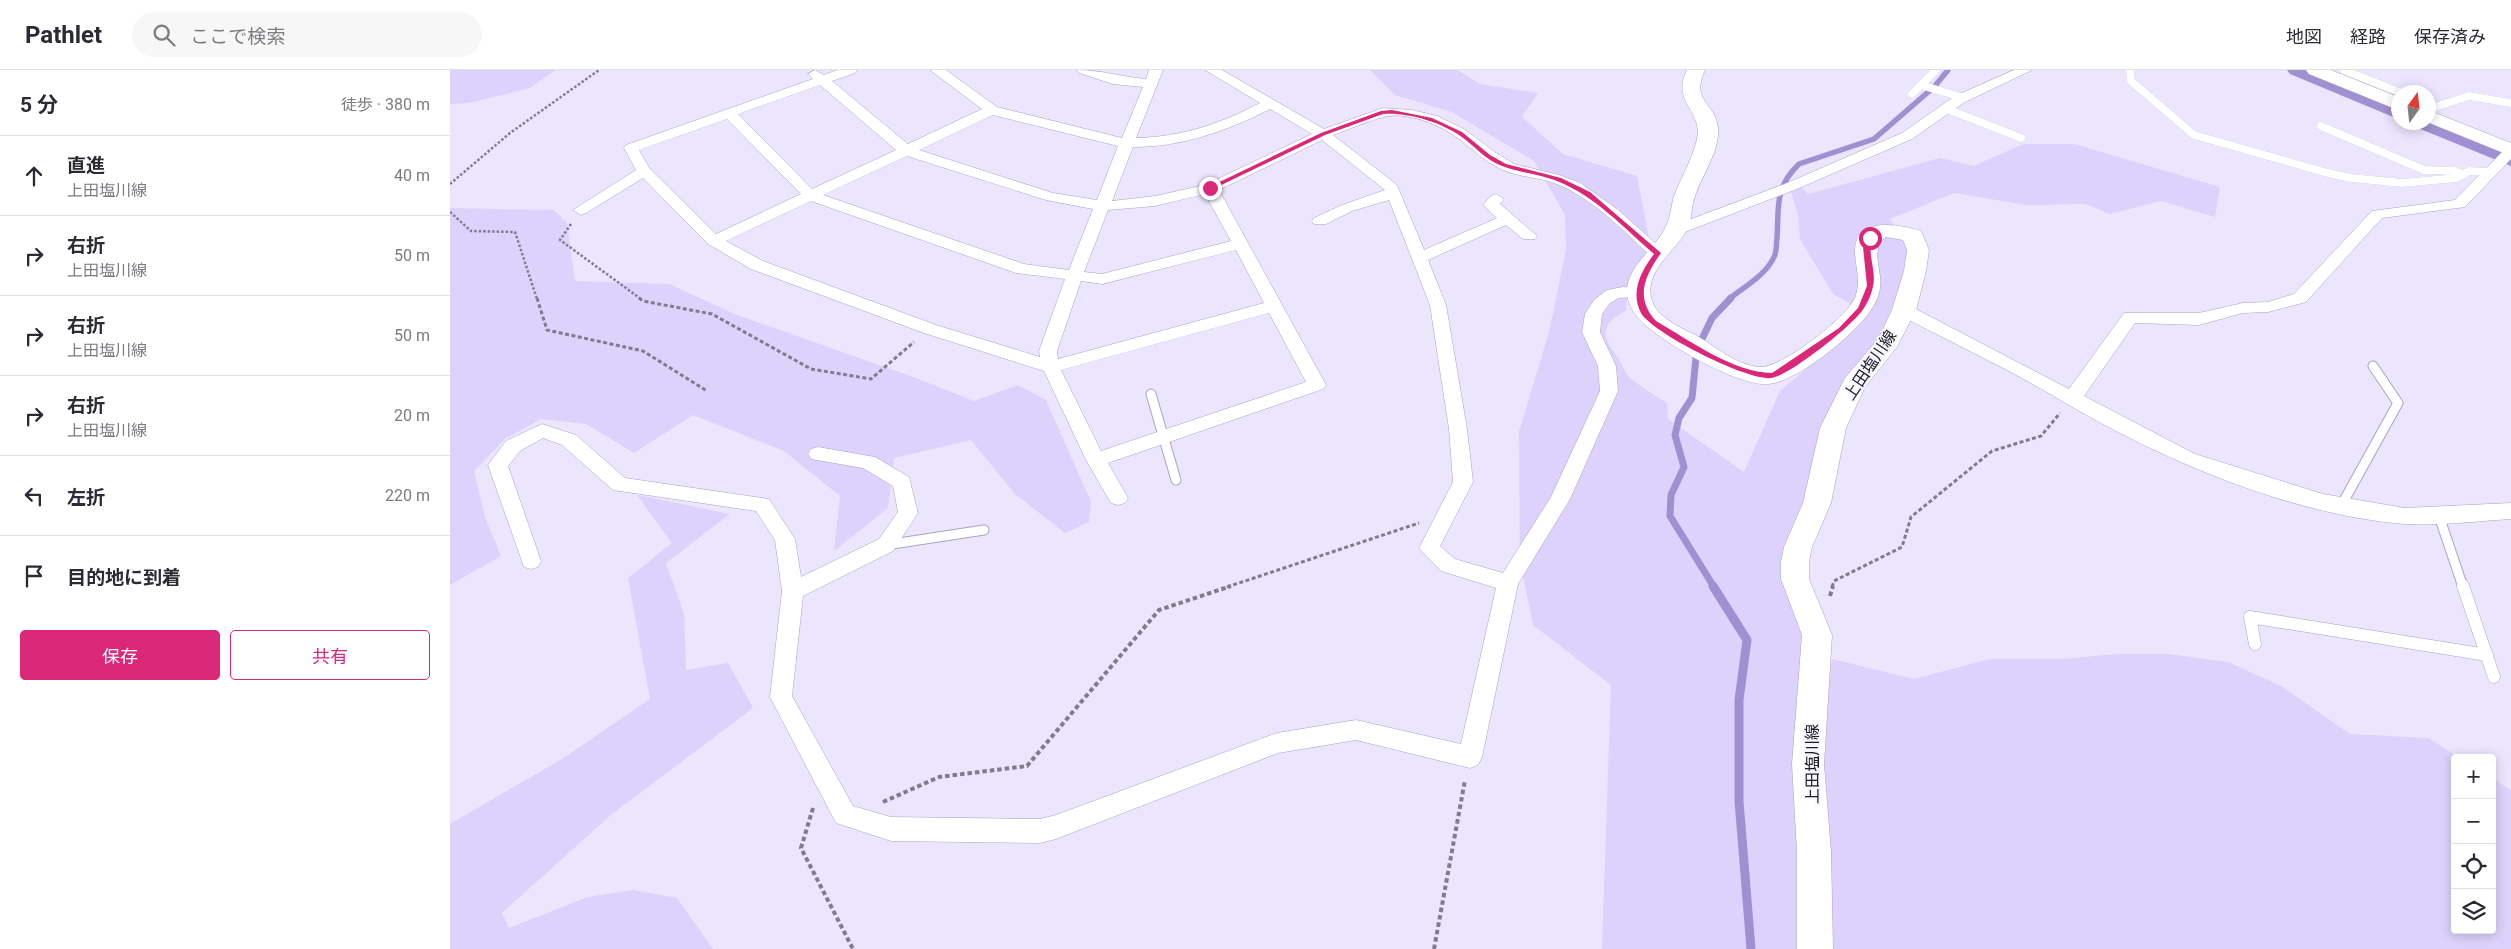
<!DOCTYPE html>
<html lang="ja">
<meta charset="utf-8">
<style>
:root{--surface:#fff;--page:#f7f7f7;--text:#2b2b33;--muted:#7c7c81;--line:#e1e1e2;--accent:#db2777}
body{margin:0;font-family:Roboto,"Noto Sans JP",sans-serif;background:var(--page);color:var(--text)}
.controls{position:absolute;right:15px;bottom:15px;display:grid;overflow:hidden;border-radius:5px;box-shadow:0 2px 12px #0003}
.controls button{width:45px;height:45px;display:grid;place-items:center;padding:0;border:0;border-bottom:1px solid var(--line);background:var(--surface);color:var(--text);font:25px sans-serif}
.compass{position:absolute;left:1941px;top:15px;width:45px;height:45px;border-radius:50%;background:var(--surface);box-shadow:0 2px 12px #0003;rotate:15deg}
.stop{position:absolute;width:15px;height:15px;margin:-11px;border:4px solid #db2777;border-radius:50%;background:#fff}
.stop.end{background:#db2777;border-color:#fff;box-shadow:0 1px 5px #0008}
.list{margin:0;padding:0;list-style:none}
h2{display:flex;justify-content:space-between;align-items:center;height:65px;margin:0;padding:0 20px;font-size:21px}
h2 small{font-size:16px;font-weight:400;color:var(--muted)}
.list li{display:grid;grid-template-columns:32px 1fr auto;gap:15px;align-items:center;box-sizing:border-box;height:80px;padding:0 20px;border-top:1px solid var(--line)}
.list b{display:block;font-size:19px;white-space:nowrap}
.list p{margin:0;font-size:16px;white-space:nowrap;color:var(--muted)}
.list em{font-size:16px;font-style:normal;color:var(--muted)}
.actions{display:flex;gap:10px;padding:15px 20px}
.actions a{flex:1;padding:11px 0;border:1px solid var(--accent);border-radius:5px;text-align:center;font-size:18px;color:var(--accent)}
.actions .main{background:var(--accent);color:#fff}
.icon{flex:none;width:28px;height:28px;fill:none;stroke:currentColor;stroke-width:2;stroke-linecap:round;stroke-linejoin:round}
.map{position:relative;flex:none;width:2061px;height:879px;overflow:hidden}
header{display:flex;align-items:center;gap:30px;box-sizing:border-box;height:70px;padding:0 25px;background:var(--surface);border-bottom:1px solid var(--line)}
header strong{font-size:24px}
nav{display:flex;gap:28px;margin-inline-start:auto;font-size:18px}
.search{width:350px;height:45px;background:var(--page);display:flex;align-items:center;gap:12px;box-sizing:border-box;padding:0 18px;border-radius:28px;color:var(--muted);font-size:19px}
main{display:flex}
aside{flex:1;background:var(--surface)}
.map>svg:first-child{display:block}
</style>
<header>
<strong>Pathlet</strong>
<div class="search"><svg class="icon" aria-label="search" viewBox="0 0 24 24"><circle cx="10" cy="10" r="6"/><path d="M15 15l6 6"/></svg>ここで検索</div>
<nav><a>地図</a><a>経路</a><a>保存済み</a></nav>
</header>
<main>
<aside>
<h2>5 分<small>徒歩 · 380 m</small></h2>
<ul class="list">
<li><svg class="icon" aria-label="ahead" viewBox="0 0 24 24"><path d="M12 20V5M6 11l6-6 6 6"/></svg><div><b>直進</b><p>上田塩川線</p></div><em>40 m</em></li>
<li><svg class="icon" aria-label="right" viewBox="0 0 24 24"><path d="M7 20v-9h11M14 6l5 5-5 5"/></svg><div><b>右折</b><p>上田塩川線</p></div><em>50 m</em></li>
<li><svg class="icon" aria-label="right" viewBox="0 0 24 24"><path d="M7 20v-9h11M14 6l5 5-5 5"/></svg><div><b>右折</b><p>上田塩川線</p></div><em>50 m</em></li>
<li><svg class="icon" aria-label="right" viewBox="0 0 24 24"><path d="M7 20v-9h11M14 6l5 5-5 5"/></svg><div><b>右折</b><p>上田塩川線</p></div><em>20 m</em></li>
<li><svg class="icon" aria-label="left" viewBox="0 0 24 24"><path d="M17 20v-9H6M10 6l-5 5 5 5"/></svg><div><b>左折</b></div><em>220 m</em></li>
<li><svg class="icon" aria-label="arrive" viewBox="0 0 24 24"><path d="M6 21V4h12l-3 4 3 4H6"/></svg><div><b>目的地に到着</b></div></li>
</ul>
<div class="actions"><a class="main">保存</a><a>共有</a></div>
</aside>
<div class="map">
<svg width="2061" height="879" viewBox="0 0 2061 879">
<rect width="100%" height="100%" fill="#ebe5fe"/>
<path fill="#dcd2fb" d="M0,0H105L80,18L19,33L0,34Z
M920,0H1007L1030,14L1088,23L1072,47L1113,84L1187,106L1200,174L1177,226L1176,241C1148,255 1152,267 1169,289C1172,294 1174,301 1178,306C1189,316 1204,325 1217,333L1218,349L1294,402L1330,321L1399,263L1417,243L1383,224L1350,169L1348,145L1341,121L1351,117L1358,124L1490,88L1524,96L1573,74H1624L1770,117L1765,147L1711,131L1660,144L1635,134L1577,135L1504,123L1440,149L1458,178V197L1430,267L1397,311L1351,448L1359,564L1357,879H1152L1161,615L1083,555L1070,491L1069,362L1099,262L1116,180L1115,145L1084,91L1002,42L945,25Z
M0,138L103,140L117,152L125,211L219,214L287,245L466,308L524,331L568,315L596,330L641,432L639,452L615,463L565,424L521,370L444,388L438,438L384,481L390,426L334,381L243,345L184,383L136,354L91,349L56,368L24,401L35,447L51,486L0,515Z
M187,425L280,444L216,493L234,544L236,600L278,593L303,638L162,744L52,843L59,858L138,827L183,820L227,828L263,879H0V754L112,689L200,629L178,508L222,473Z
M1665,584H1718L1778,592L1831,616L1900,664L1978,668L2010,688H2005V860H2042V708L2061,720V879H1378L1366,694L1382,589L1464,609L1540,589H1614Z"/>
<g fill="none" stroke-linecap="round" stroke-linejoin="round">
<path stroke="#a190d1" stroke-width="5.5" d="M1279,229C1294,217 1316,205 1324,187C1327,182 1326,175 1327,168C1329,137 1324,118 1349,94L1424,69L1484,17L1498,0"/>
<path stroke="#a190d1" stroke-width="7" d="M1251,271L1262,248L1281,228
M1246,287L1242,328L1229,348L1225,365L1234,397L1221,425L1220,446L1264,517"/>
<path stroke="#a190d1" stroke-width="9" d="M1263,516L1297,570L1289,630V731L1301,879"/>
<path fill="#a190d1" fill-rule="evenodd" d="M1837,0H1861L1948,38V49L1840,4Z
M1978,49L2061,83V96L1963,56L1961,52H1978Z"/>
<g stroke="#aaa3c0" stroke-width="8">
<path id="lane-far2" d="M1680,0L1681,11L1744,65L1878,103L1901,108L1952,113L2007,108L2019,101L2041,102
M1894,0L1949,22
M1471,15L1514,28
M1462,24L1486,0
M1978,35L1985,37L2019,26L2061,33
M1497,39L1571,68
M1871,56L1974,100L2004,101L2013,104"/>
</g>
<g stroke="#aaa3c0" stroke-width="11">
<path id="lane-far1" d="M701,324L726,410
M1891,436L1948,333L1923,296
M1989,446L2013,517
M436,475L534,460"/>
</g>
<g stroke="#aaa3c0" stroke-width="13">
<path id="lane" d="M2013,516L2044,607
M1805,574L1800,547L2037,585"/>
</g>
<g stroke="#aaa3c0" stroke-width="1">
<path id="street" d="M365,0L374,5L387,0H407L405,3L382,11L458,74L532,39L480,0H496L547,37L672,68L693,17L663,14L629,3L627,0C651,0 672,7 696,9L699,0H713L686,68C731,67 770,54 810,33L755,0H772L874,59L933,38L962,40L987,46L1014,59L1046,83L1064,94L1109,105L1130,113L1167,139L1213,180L1215,183L1213,186H1201C1172,160 1142,127 1104,113C1088,107 1069,107 1053,100C1036,93 1023,79 1009,69C991,55 957,41 934,47C917,51 900,59 883,65L947,115L974,180L1047,148L1033,135L1041,126L1046,124L1054,129L1050,134L1087,166L1085,169H1073L1056,155L978,190L996,235L1017,359L1023,412L990,476L1005,489L1053,503L1101,427L1150,321L1148,296L1132,262L1135,244L1144,230L1157,220L1173,217L1195,218L1197,222L1195,226L1169,228L1160,233L1152,244L1150,262L1166,296L1168,321L1120,429L1068,514L1032,687L1028,695L1020,698L906,670L828,683L606,769L590,773L441,771L386,753L320,627L332,521L325,470L306,441L163,420L112,375L93,368L70,381L58,396L91,491L88,497L81,499L74,497L38,395L56,371L92,354L126,365L175,408L319,429L345,469L351,507L429,469L448,442L443,416L413,398L361,389L358,384L361,379L368,377L425,387L459,407L468,443L443,481L353,526L342,626L403,736L441,747L590,749L606,745L827,663L906,650L1011,674L1046,518L991,501L969,478L1003,412L999,359L980,235L939,130L902,141L876,154H864L862,151L864,148L892,135L935,120L872,70L769,120L876,315L873,319L658,393L678,428L675,433L668,435L661,433L636,390L594,301L474,263L301,199L258,174L193,108L136,143L131,145L123,140L186,100L174,78L176,75L363,9L358,4ZM370,15L446,80L362,119L288,44ZM820,39L862,64L755,115L705,126L662,131L683,77C732,77 777,61 820,39ZM543,45L668,76L647,130L603,123L469,80ZM277,49L351,124L266,164L200,99L189,80ZM457,86L596,130L643,139L619,200L574,194L373,125ZM755,124L781,171L652,204L634,202L658,140L705,136ZM361,131L566,203L615,209L589,281L590,287L486,255L313,191L276,171ZM786,180L814,233L608,289L607,281L631,211L652,214ZM819,243L856,312L651,381L611,300Z
M1564,0H1582L1515,32L1462,69L1347,119L1232,163L1226,165L1218,160L1220,157L1337,113L1452,63L1505,26Z
M2061,77V89L2015,137L1932,148L1856,232L1818,242L1793,243L1749,255L1685,253L1634,326L1745,384L1873,424L1955,438L2061,433V449C2026,451 1990,456 1955,454C1840,445 1710,389 1612,331C1559,299 1502,273 1448,244L1446,240L1448,236H1460L1619,319L1674,243H1749L1793,233L1818,232L1844,224L1922,141L2005,130L2056,78Z"/>
</g>
<g stroke="#aaa3c0" stroke-width="1">
<path id="secondary" d="M1237,0H1255C1240,32 1266,33 1268,58C1270,81 1252,105 1245,126C1242,134 1242,143 1240,152C1232,179 1195,196 1201,227C1205,248 1232,258 1249,267C1267,278 1287,295 1309,297C1331,299 1396,248 1405,228C1411,212 1406,199 1405,183C1404,146 1448,154 1471,161L1479,180L1476,201L1466,240L1447,277L1415,317L1396,358L1381,433L1362,477L1359,492V509L1382,565L1374,694L1381,782L1383,879H1347V782L1342,694L1352,565L1331,509V492L1334,477L1353,433L1370,358L1395,308L1429,268L1442,240L1454,201L1457,180L1453,170L1436,167L1430,171C1420,197 1443,210 1419,243C1402,266 1348,311 1319,314C1290,318 1209,271 1189,249C1183,242 1177,232 1177,222C1177,195 1205,180 1215,158C1221,148 1221,136 1224,126C1231,108 1241,91 1246,73C1256,41 1220,33 1237,0Z
M1856,0H1881L1948,27V40L1859,4Z
M1978,40L2061,73V86L1977,52Z"/>
</g>
<path stroke="#807c8d" stroke-width="2.5" stroke-dasharray="2.5 2" stroke-linecap="butt" d="M0,114L60,63L149,0
M0,142L21,161L65,162L87,229
M121,154L110,170L191,229"/>
<path stroke="#807c8d" stroke-width="3" stroke-dasharray="4 2.5" stroke-linecap="butt" d="M87,228L97,260L193,281L257,321
M189,228L193,231L262,244L361,299L421,309L464,272
M777,517L969,453
M1382,517L1384,511L1452,477L1461,447L1542,381L1591,366L1610,343"/>
<path stroke="#807c8d" stroke-width="4" stroke-dasharray="4.5 3" stroke-linecap="butt" d="M1380,526L1383,516
M433,732L489,707L577,696L709,540L781,516
M363,738L351,778L403,879
M984,879L1015,710"/>
<use href="#lane-far2" stroke="#fff" stroke-width="8"/>
<use href="#lane-far1" stroke="#fff" stroke-width="9"/>
<use href="#lane" stroke="#fff" stroke-width="12"/>
<use href="#street" fill="#fff" fill-rule="evenodd"/>
<use href="#secondary" fill="#fff" fill-rule="evenodd"/>
</g>
<path fill="#db2777" d="M942,40L982,48L1012,62L1040,85L1056,94L1111,108L1140,122L1211,183C1194,207 1185,228 1206,251C1239,270 1284,303 1322,303L1389,258L1408,238L1417,216L1413,177L1420,166L1423,168C1416,184 1427,200 1423,216C1422,223 1418,232 1414,238C1406,253 1338,307 1321,308C1298,311 1202,263 1191,243C1180,222 1191,201 1204,184C1174,158 1145,126 1107,111C1090,104 1070,103 1052,96C1035,90 1024,75 1009,65C990,52 957,42 933,44L875,65L763,119L757,118L871,63L931,41Z"/>
<g text-anchor="middle" dominant-baseline="central" stroke-width="4" stroke-linejoin="round" paint-order="stroke">
<g font-size="16" fill="#1c1a24" stroke="#f7f5fc">
<text transform="translate(1420 295) rotate(-56)">上田塩川線</text>
<text transform="translate(1362 694) rotate(-90)">上田塩川線</text>
</g>
</g>
</svg>
<div class="controls">
<button>+</button>
<button>−</button>
<button><svg class="icon" aria-label="locate" viewBox="0 0 24 24"><circle cx="12" cy="12" r="6"/><path d="M12 2v4M12 18v4M2 12h4M18 12h4"/></svg></button>
<button><svg class="icon" aria-label="layers" viewBox="0 0 24 24"><path d="M12 4l9 5-9 5-9-5zM3 14l9 5 9-5"/></svg></button>
</div>
<svg class="compass" viewBox="-18 -18 36 36"><path d="M0-13l5 13h-10z" fill="#e53935"/><path d="M0 13l5-13h-10z" fill="#7c7c81"/></svg>
<div class="stop" style="left:1420px;top:168px"></div>
<div class="stop end" style="left:760px;top:118px"></div>
</div>
</main>
